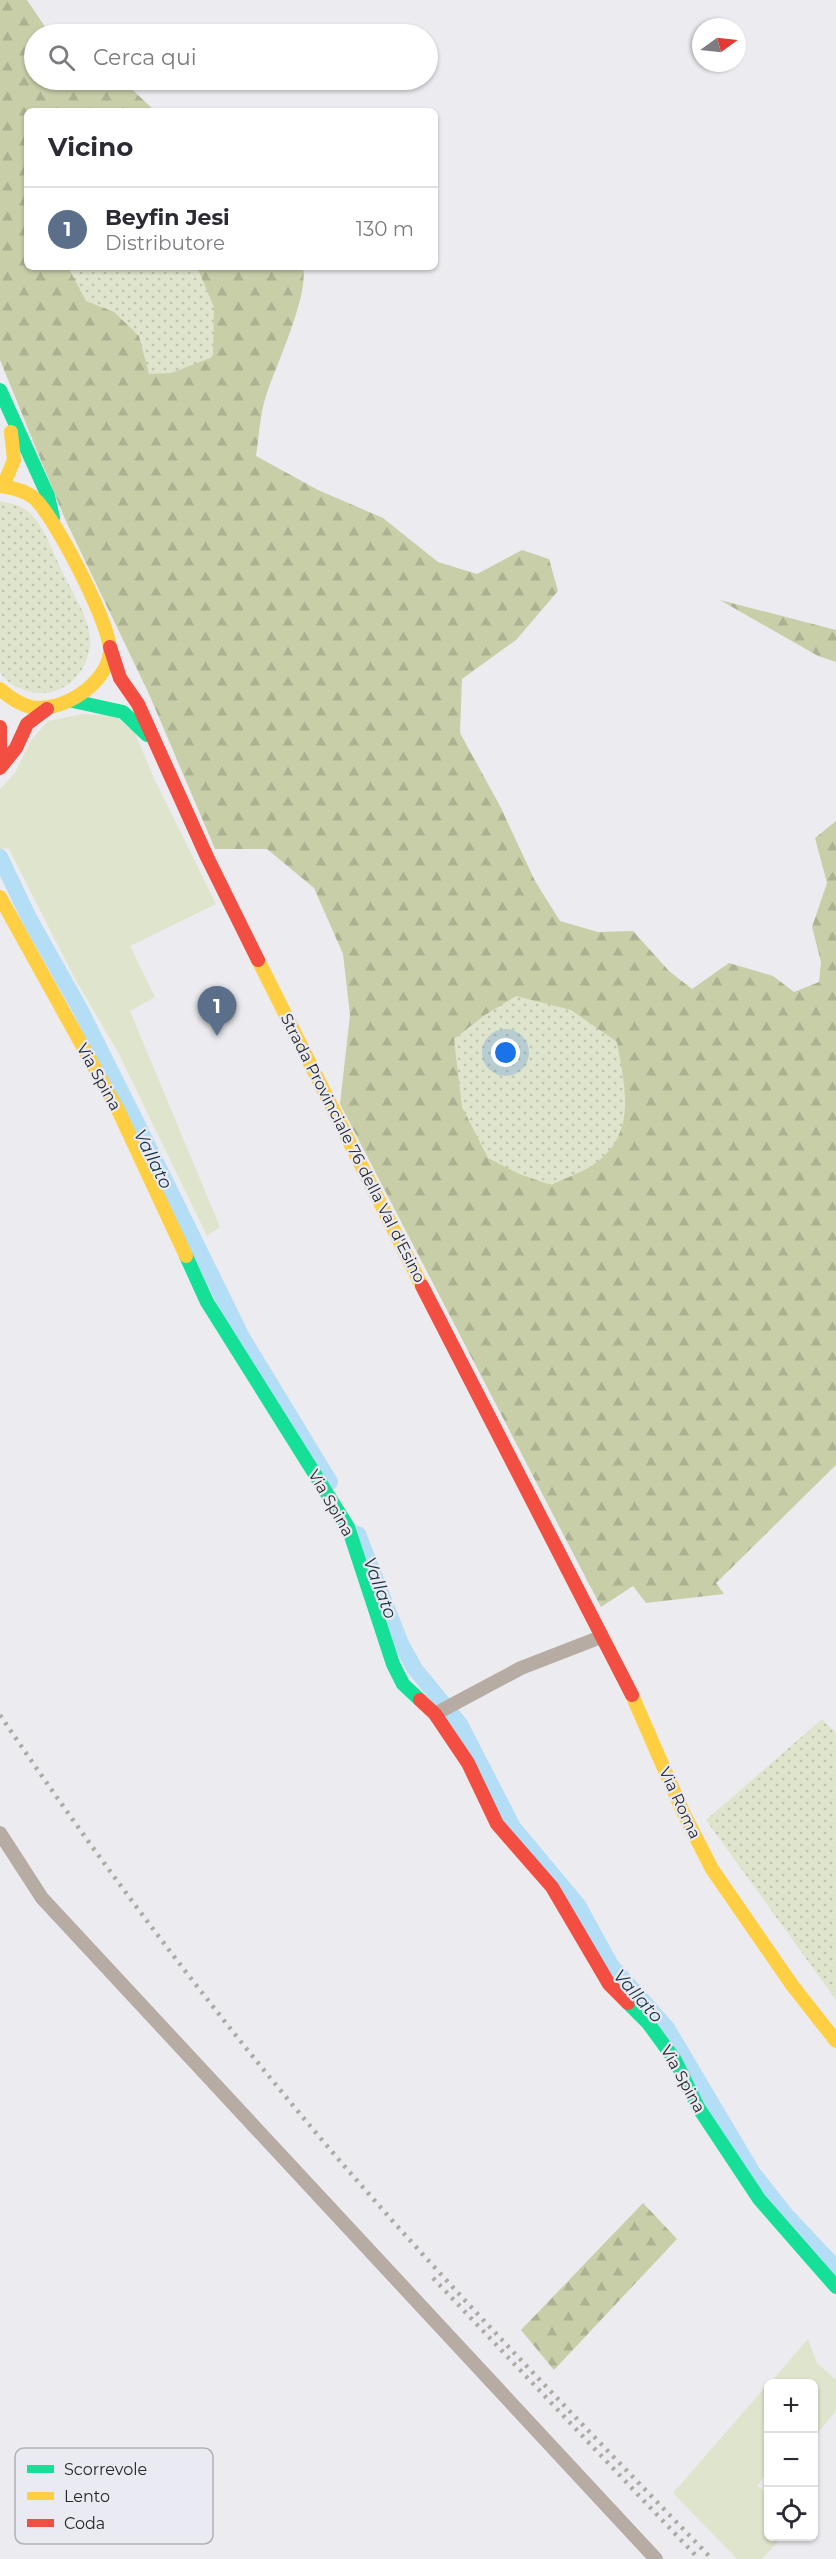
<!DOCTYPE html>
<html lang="it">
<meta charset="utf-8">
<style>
:root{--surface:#fff;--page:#f7f7f7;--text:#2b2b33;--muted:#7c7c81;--line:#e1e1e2;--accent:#d93025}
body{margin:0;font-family:Montserrat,sans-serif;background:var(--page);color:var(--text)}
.controls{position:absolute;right:18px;bottom:18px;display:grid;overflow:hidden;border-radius:9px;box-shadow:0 2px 4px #0004}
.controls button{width:54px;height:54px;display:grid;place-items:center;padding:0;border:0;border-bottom:2px solid var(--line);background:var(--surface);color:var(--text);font:30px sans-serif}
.compass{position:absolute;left:692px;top:18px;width:54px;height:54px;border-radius:50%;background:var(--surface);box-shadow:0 2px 4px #0004;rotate:75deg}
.you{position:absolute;left:506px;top:1053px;width:21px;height:21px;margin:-15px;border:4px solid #fff;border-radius:50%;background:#1a73e8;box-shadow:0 0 0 9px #1a73e833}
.badge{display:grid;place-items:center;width:39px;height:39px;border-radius:50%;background:var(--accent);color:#fff;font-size:20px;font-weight:700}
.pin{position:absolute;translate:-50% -50px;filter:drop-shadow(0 2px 3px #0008)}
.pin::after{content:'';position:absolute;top:32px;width:21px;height:18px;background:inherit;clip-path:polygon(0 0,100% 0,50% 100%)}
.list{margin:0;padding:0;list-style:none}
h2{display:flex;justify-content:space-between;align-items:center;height:78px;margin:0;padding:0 24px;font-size:26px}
h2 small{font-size:20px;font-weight:400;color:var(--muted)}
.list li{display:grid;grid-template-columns:39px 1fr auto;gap:18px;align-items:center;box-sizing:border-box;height:84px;padding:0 24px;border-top:2px solid var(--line)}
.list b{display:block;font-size:22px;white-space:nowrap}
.list p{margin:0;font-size:20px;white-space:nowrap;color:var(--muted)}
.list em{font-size:20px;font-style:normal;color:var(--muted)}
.icon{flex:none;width:33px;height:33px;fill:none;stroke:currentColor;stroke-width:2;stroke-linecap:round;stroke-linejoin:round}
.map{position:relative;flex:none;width:836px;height:2559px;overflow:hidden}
.search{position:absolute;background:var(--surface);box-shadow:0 2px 4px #0004;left:24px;top:24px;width:414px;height:66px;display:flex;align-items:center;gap:15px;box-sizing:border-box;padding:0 21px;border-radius:33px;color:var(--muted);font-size:22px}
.panel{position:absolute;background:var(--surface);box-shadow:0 2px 4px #0004;left:24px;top:108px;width:414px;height:162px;border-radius:9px}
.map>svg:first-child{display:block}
</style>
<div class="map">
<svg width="836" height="2559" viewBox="0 0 836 2559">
<defs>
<pattern id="forest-firs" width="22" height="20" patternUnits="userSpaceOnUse" patternTransform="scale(1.5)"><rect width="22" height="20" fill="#c8cea8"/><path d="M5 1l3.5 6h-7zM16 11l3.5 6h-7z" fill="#acb191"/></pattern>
<pattern id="garden-dots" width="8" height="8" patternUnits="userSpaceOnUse" patternTransform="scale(1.5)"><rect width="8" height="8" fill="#dfe4cc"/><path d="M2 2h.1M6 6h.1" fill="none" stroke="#bfc4af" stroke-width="1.8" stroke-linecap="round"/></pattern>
</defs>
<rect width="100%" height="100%" fill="#ececf0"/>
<path fill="#dfe4cc" d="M83,714L115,716L135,733L153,776L216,904L130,946L155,997L130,1011L220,1227L207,1236L119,1054L75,979L8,847L0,851V789L15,773L31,740L48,721Z
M808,2339L817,2363L836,2380V2411L814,2437V2384H769Z
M768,2384V2472L757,2486L768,2493V2536L782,2537L762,2559H737L673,2493Z"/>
<path fill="url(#forest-firs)" d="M0,0H27L50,34H34V80H122L155,111H27V267H303C309,296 276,365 266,396C260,414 259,436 256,456L318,490L383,518L438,562L477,574L522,550L549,559L558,591L516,640L462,679L460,733L500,806L535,881L560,921L598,932L633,931L669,971L692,989L729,963L773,976L794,992L819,982L821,962L812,927L827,883L815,838L836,821V1465L716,1583L724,1594L646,1603L633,1586L601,1607L340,1104L350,1015L343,954L314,888L267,849H215L149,694L65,519L0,360Z
M720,600L836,630V662L818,656Z
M643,2203L677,2239L554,2370L521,2330Z"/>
<path fill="url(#garden-dots)" d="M68,267H197L214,307L213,357L171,373L149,374L139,336L114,312L86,301Z
M0,501C9,503 18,504 26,510C44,523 51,549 61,569C69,587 83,607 88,627C97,660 73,694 39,693C24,692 7,684 0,672Z
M516,996L571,1010L617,1042C625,1088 638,1134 593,1165C581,1173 565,1178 551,1185L519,1174L488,1158L462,1107L454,1039L485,1015Z
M822,1719L836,1733V2000L706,1820Z"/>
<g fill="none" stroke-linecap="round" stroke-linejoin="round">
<path stroke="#b4ddf6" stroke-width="16" d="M0,857L29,918L80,1009L129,1107L242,1337L330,1482
M358,1534L401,1644L415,1669L460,1724L513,1827L578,1905L611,1965L667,2028L753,2173L786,2215L836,2268"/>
<path stroke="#b6aca4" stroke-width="14" d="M435,1714L521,1668L601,1637
M0,1833L42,1898L656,2559"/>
<path stroke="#16e098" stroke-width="14" d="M0,390L48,496L53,518
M73,701L123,712L147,735
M186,1256L207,1302L348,1527L393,1664L403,1684L420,1700
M628,2003L648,2023L675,2060L698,2107L759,2199L836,2287"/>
<path stroke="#ffcf43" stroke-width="14" d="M0,486C12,488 24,490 34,498C54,515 112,627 110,652C107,684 62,713 31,707C19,704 9,697 0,689
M3,486L14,460L11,432
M0,897L119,1112L186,1256
M258,960L422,1286
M632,1695L683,1812L712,1869L792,1985L836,2041"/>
<path stroke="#f24e42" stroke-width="14" d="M110,647L120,678L138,704L207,857L258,960
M0,727V753
M0,768L16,748L27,724L47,709
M422,1286L632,1695
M420,1700L435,1714L468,1763L497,1824L552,1887L609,1984L628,2003"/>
<path stroke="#b0aaa5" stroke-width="4.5" stroke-dasharray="3 6" stroke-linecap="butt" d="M0,1715C105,1870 218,2019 340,2161C459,2299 586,2428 712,2559
M433,2278L699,2559"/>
</g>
<g text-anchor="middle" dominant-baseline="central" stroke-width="4.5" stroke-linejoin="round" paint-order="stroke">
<g font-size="16" fill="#27272a" stroke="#eaeaf2">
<text transform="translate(99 1077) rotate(61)">Via Spina</text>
<text transform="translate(353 1148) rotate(63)">Strada Provinciale 76 della Val d'Esino</text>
<text transform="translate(331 1503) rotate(60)">Via Spina</text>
<text transform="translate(680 1803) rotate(65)">Via Roma</text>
<text transform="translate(683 2079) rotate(61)">Via Spina</text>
</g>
<g font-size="18" font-style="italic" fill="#123546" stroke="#eaeaf2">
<text transform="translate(153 1159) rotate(63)">Vallato</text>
<text transform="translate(380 1588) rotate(69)">Vallato</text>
<text transform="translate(638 1996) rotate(48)">Vallato</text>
</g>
</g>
<rect x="15" y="2448" width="198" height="96" rx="9" fill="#eaeaf2" stroke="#b0b0b6" stroke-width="1.5"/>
<rect x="27" y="2465" width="27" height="8" fill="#16e098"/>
<rect x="27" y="2492" width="27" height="8" fill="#ffcf43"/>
<rect x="27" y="2519" width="27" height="8" fill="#f24e42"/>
<g font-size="16" fill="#27272a">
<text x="64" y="2475">Scorrevole</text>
<text x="64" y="2502">Lento</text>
<text x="64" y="2529">Coda</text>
</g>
</svg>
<div class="controls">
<button>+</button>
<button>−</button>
<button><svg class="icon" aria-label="locate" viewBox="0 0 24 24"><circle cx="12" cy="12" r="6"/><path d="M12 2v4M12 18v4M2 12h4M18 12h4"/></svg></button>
</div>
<svg class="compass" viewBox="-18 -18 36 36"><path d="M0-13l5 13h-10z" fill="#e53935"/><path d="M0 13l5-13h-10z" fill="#7c7c81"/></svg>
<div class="you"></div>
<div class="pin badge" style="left:217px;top:1036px;background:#5c6f8a">1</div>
<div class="search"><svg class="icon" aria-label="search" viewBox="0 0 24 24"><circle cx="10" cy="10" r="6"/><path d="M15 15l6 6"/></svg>Cerca qui</div>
<section class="panel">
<h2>Vicino<small></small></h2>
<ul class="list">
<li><span class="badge" style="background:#5c6f8a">1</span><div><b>Beyfin Jesi</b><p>Distributore</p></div><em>130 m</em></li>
</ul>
</section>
</div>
